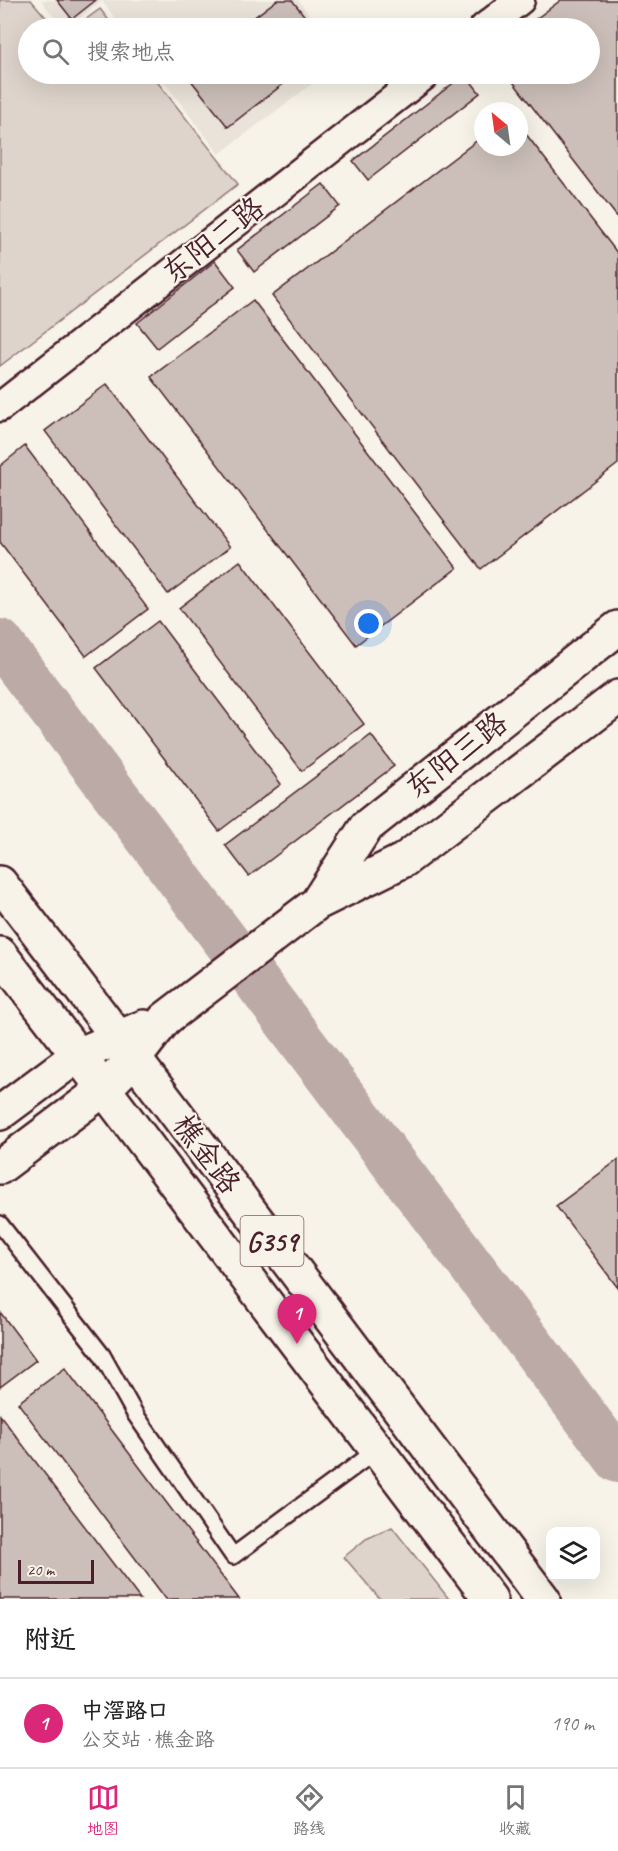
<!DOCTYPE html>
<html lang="zh">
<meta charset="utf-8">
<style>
:root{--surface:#fff;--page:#f6f6f6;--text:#222;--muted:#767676;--line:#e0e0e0;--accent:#db2777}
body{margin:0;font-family:Caveat,"LXGW WenKai TC",sans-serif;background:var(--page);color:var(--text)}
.controls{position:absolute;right:18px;bottom:18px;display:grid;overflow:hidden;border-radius:12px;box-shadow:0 6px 24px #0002}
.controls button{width:54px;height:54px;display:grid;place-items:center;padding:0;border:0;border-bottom:2px solid var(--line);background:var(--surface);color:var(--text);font:30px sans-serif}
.compass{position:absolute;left:474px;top:102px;width:54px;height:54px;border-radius:50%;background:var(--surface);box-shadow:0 6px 24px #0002;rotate:331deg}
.scale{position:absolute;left:18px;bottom:15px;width:76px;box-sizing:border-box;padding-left:6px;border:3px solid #4a1f2b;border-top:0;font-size:16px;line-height:21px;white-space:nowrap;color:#4a1f2b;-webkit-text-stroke:4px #f7f3e8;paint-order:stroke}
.you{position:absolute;left:369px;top:624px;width:21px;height:21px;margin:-15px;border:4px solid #fff;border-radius:50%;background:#1a73e8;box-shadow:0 0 0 9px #1a73e833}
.badge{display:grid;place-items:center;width:39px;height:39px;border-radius:50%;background:var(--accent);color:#fff;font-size:20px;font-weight:700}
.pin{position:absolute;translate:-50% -50px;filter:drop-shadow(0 2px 3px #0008)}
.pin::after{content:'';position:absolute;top:32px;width:21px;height:18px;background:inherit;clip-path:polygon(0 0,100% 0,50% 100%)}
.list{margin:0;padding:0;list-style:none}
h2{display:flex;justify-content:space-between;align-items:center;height:78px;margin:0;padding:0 24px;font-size:26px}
h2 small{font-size:20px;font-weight:400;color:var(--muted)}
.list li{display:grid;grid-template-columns:39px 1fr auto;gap:18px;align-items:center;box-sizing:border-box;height:90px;padding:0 24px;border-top:2px solid var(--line)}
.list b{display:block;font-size:22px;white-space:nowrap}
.list p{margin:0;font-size:20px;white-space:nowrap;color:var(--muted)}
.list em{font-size:20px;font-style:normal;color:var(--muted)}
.icon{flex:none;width:33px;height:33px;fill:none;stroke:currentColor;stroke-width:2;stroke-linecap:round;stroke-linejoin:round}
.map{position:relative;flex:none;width:618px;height:1599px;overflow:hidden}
.search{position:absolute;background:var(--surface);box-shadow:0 6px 24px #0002;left:18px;right:18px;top:18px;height:66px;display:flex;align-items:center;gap:15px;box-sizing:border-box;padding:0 21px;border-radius:33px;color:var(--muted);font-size:22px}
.sheet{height:168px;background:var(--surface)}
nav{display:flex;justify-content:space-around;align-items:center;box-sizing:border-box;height:84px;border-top:2px solid var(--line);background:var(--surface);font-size:16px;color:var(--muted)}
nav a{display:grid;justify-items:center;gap:3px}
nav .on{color:var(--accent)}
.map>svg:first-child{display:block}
</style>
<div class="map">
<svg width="618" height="1599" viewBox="0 0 618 1599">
<rect width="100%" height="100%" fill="#f7f3e8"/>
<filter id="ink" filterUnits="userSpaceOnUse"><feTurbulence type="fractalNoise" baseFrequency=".0167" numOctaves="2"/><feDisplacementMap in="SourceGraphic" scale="12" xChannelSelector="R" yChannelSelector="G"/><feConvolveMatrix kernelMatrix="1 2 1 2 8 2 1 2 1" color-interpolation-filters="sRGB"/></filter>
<g filter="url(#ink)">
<path fill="#eae3da" d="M41,0H298L320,28H123L102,1L66,28H62Z
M158,74H325L219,154Z"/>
<path fill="#ded4cc" stroke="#947a7c" stroke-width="1.5" d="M0,0H31L55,28H28V74H151L238,184L0,366Z
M100,9L115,28H74Z
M392,1527L449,1599H380L344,1557L366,1539Z"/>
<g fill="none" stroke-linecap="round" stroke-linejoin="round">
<path stroke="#bcaaa7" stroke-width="46" d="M0,642L618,1460"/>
</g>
<path fill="#ccbfb9" stroke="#4a1f2b" stroke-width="1.5" d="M57,0H96L72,19Z
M277,0H292L314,28H240Z
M561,0H618V218L507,74H590V28H524Z
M186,74H296L228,127Z
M465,74L480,93L368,180L353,161Z
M519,125L618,254V464L481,569L272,296L483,136V147H519Z
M323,184L340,206L254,272L237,250Z
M215,261L235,287L157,348L137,323Z
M253,300L457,568L356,645L151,377Z
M107,384L230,547L168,594L45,431Z
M25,446L148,609L86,656L0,542V466Z
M240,561L364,724L302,771L179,608Z
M158,621L281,784L219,831L96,668Z
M371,735L394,766L249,876L225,845Z
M618,1160V1288L556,1206Z
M0,1312L36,1360L0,1387Z
M65,1368L239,1599H166L18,1403Z
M0,1415L140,1599H0Z"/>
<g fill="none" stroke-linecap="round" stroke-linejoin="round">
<g stroke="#4a1f2b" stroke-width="20">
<path id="service" d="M0,1224L102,1355L135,1414L233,1556L377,1450"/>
</g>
<g stroke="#4a1f2b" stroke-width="33">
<path id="minor" d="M484,28L520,0
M0,407L426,74"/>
</g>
<g stroke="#4a1f2b" stroke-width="38">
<path id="tertiary" d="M317,903L366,827L618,628
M0,1113L78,1055L144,1027
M0,1167L104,1089L134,1059L165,1019L317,903L404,860L618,697"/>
</g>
<g stroke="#4a1f2b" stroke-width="38">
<path id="trunk" d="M0,883L172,1108L543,1599
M0,954L104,1089L490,1599"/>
</g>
<use href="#service" stroke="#f7f3e8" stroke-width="15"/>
<use href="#minor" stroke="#f7f3e8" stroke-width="28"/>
<use href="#tertiary" stroke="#f7f3e8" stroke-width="33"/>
<use href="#trunk" stroke="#f7f3e8" stroke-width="33"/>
</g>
</g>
<g text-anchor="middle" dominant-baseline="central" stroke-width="4.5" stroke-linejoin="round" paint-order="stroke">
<rect fill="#f7f3e8" stroke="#7e5f64" stroke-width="1.5" x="240.5" y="1216" width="63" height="50" rx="4.5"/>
<g font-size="28" font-weight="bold" fill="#4a1f2b">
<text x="272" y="1241">G359</text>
</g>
<g font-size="30" fill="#4a1f2b" stroke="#f7f3e8">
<text transform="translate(213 240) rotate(-38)">东阳二路</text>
<text transform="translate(456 755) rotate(-38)">东阳三路</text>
<text transform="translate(207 1154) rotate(53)">樵金路</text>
</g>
</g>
</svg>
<div class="controls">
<button><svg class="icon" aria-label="layers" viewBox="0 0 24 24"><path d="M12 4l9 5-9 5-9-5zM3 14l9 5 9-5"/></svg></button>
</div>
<svg class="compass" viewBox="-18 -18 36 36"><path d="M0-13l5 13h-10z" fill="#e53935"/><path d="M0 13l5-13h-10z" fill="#767676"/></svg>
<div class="scale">20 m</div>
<div class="you"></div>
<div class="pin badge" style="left:297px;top:1344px">1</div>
<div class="search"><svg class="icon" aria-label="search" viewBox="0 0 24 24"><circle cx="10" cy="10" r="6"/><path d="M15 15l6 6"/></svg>搜索地点</div>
</div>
<section class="sheet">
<h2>附近<small></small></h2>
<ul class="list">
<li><span class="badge">1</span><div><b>中滘路口</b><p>公交站 · 樵金路</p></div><em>190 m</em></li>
</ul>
</section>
<nav>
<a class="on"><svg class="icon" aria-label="map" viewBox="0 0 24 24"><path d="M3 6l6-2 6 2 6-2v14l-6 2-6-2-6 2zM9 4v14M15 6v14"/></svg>地图</a>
<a><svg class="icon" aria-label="directions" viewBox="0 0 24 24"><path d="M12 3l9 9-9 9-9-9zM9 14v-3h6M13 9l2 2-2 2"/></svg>路线</a>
<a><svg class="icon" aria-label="saved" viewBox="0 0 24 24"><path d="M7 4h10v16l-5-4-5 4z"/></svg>收藏</a>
</nav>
